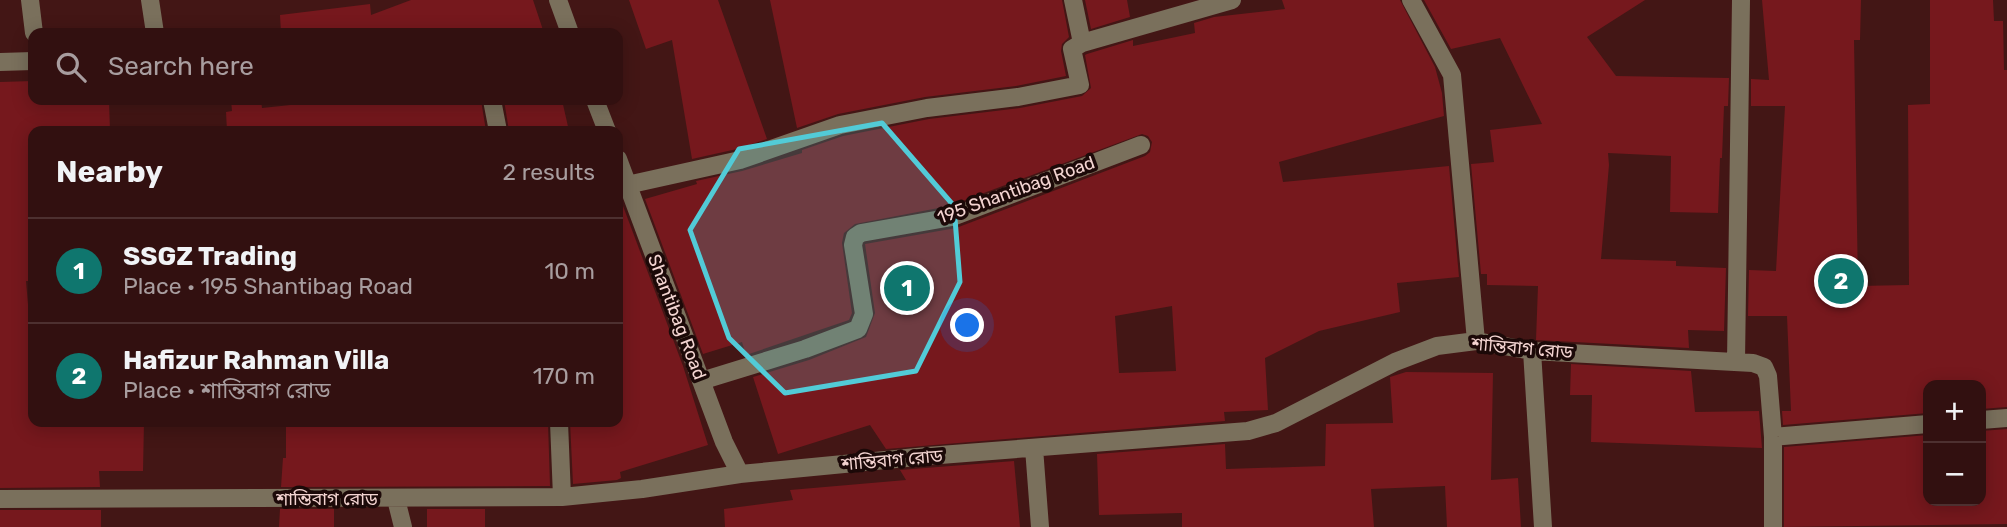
<!DOCTYPE html>
<meta charset="utf-8">
<style>
:root{--surface:#321010;--page:#3a1919;--text:#f1f3f6;--muted:#a89d9f;--line:#4d3030;--accent:#0f766e}
body{margin:0;font-family:Rubik,"Noto Sans Bengali",sans-serif;background:var(--page);color:var(--text)}
.controls{position:absolute;right:21px;bottom:21px;display:grid;overflow:hidden;border-radius:14px;box-shadow:0 4px 18px #0003}
.controls button{width:63px;height:63px;display:grid;place-items:center;padding:0;border:0;border-bottom:2px solid var(--line);background:var(--surface);color:var(--text);font:35px sans-serif}
.you{position:absolute;left:968px;top:326px;width:24px;height:24px;margin:-18px;border:5px solid #fff;border-radius:50%;background:#1a73e8;box-shadow:0 0 0 10px #1a73e833}
.badge{display:grid;place-items:center;width:46px;height:46px;border-radius:50%;background:var(--accent);color:#fff;font-size:23px;font-weight:700}
.pin{position:absolute;translate:-50% -50%;border:4px solid #fff;box-shadow:0 2px 7px #0006}
.list{margin:0;padding:0;list-style:none}
h2{display:flex;justify-content:space-between;align-items:center;height:91px;margin:0;padding:0 28px;font-size:30px}
h2 small{font-size:23px;font-weight:400;color:var(--muted)}
.list li{display:grid;grid-template-columns:46px 1fr auto;gap:21px;align-items:center;box-sizing:border-box;height:105px;padding:0 28px;border-top:2px solid var(--line)}
.list b{display:block;font-size:26px;white-space:nowrap}
.list p{margin:0;font-size:23px;white-space:nowrap;color:var(--muted)}
.list em{font-size:23px;font-style:normal;color:var(--muted)}
.icon{flex:none;width:38px;height:38px;fill:none;stroke:currentColor;stroke-width:2;stroke-linecap:round;stroke-linejoin:round}
.map{position:relative;flex:none;width:2007px;height:527px;overflow:hidden}
.search{position:absolute;background:var(--surface);box-shadow:0 4px 18px #0003;left:28px;top:28px;width:595px;height:77px;display:flex;align-items:center;gap:18px;box-sizing:border-box;padding:0 24px;border-radius:14px;color:var(--muted);font-size:26px}
.panel{position:absolute;background:var(--surface);box-shadow:0 4px 18px #0003;left:28px;top:126px;width:595px;height:301px;border-radius:14px}
.map>svg:first-child{display:block}
</style>
<div class="map">
<svg width="2007" height="527" viewBox="0 0 2007 527">
<rect width="100%" height="100%" fill="#431615"/>
<path fill="#76181d" fill-rule="evenodd" d="M411,0H533L544,33H281L280,15L370,4L371,15Z
M629,0H718L767,139L737,149L692,159L672,40L646,49Z
M770,0H1062L1069,37L1062,44L1061,51L1066,76L1016,86L925,97L838,114L797,128Z
M1085,0H1127L1130,17L1091,29Z
M1282,0H1400L1435,67L1442,93L1444,116L1279,162L1283,182L1449,166L1459,277L1397,283L1400,312L1319,331L1265,358L1268,410L1224,412L1225,421L886,449L870,425L778,454L753,377L809,360L866,337L875,313L865,244L956,228L1145,156L1150,152L1152,142L1148,136L1142,134L949,206L855,224L844,233L842,243L852,313L849,320L746,355L742,342L703,354L645,199L697,184L696,181L742,171L802,153V150L843,136L929,119L1020,108L1082,96L1091,88L1085,55L1087,54L1133,40V46L1195,33L1194,23L1214,17L1285,9ZM1172,306L1176,371L1119,373L1115,316Z
M1424,0H1645L1587,37L1616,76L1729,78L1728,106H1724L1722,158H1720L1718,213L1670,212L1671,156L1608,153L1609,165L1601,259L1676,261V266L1726,268L1724,331L1688,330L1689,348L1536,340L1538,286L1487,285V274H1481L1471,164L1494,162L1490,130L1542,124L1500,38L1451,49Z
M1762,0H1861L1860,40H1854L1858,286L1909,285L1908,105L1930,104V0H1993L1994,21H2003L2004,70H2007V407L1981,409V385H1928V413L1783,425L1782,411H1791L1787,316H1748L1749,270L1776,271L1785,106H1751V79L1769,80Z
M33,81V100H109L110,131H33V195L28,196L30,281H26L33,364V422H144L143,471H99L100,487L0,488V82Z
M231,100H261L262,108L338,100H481L486,131H227L226,112L232,111Z
M504,100H562L569,131H509Z
M623,206L683,366L708,445L620,472L621,478L617,480L573,484L570,422H618V208Z
M1571,364L1691,371L1695,412L1759,411L1762,448L1591,442L1592,395H1570Z
M1406,372L1493,373L1491,480L1518,478L1521,527H1447L1445,486L1371,489L1374,527H1182V513L1099,515L1097,454L1225,444L1226,469L1325,466L1326,424L1393,423L1390,377Z
M286,422H548L550,486L281,487L283,458H286Z
M2007,429V524L1784,527V447L1928,435V501H1981V431Z
M1014,461L1020,527H725L724,509L793,500L790,490L906,480L900,470Z
M280,509H334V527H279Z
M427,509H485V527H427Z
M0,510H101V527H0Z"/>
<g fill="none" stroke-linecap="round" stroke-linejoin="round">
<path stroke="#7a705c" stroke-width="18" d="M30,0L34,33
M150,0L155,33
M558,0L570,33
M1073,0L1082,43L1232,0
M1411,0L1452,75L1476,341
M0,62L33,61
M492,100L498,131
M595,100L607,131
M618,159L724,442L740,474
M627,185L740,160L840,125L927,108L1018,97L1080,85L1072,49L1082,43
M1532,351L1543,527
M1736,362L1741,0
M701,381L805,349L858,329L864,314L853,245L855,237L861,233L952,217L1141,145
M1981,420L2007,418
M559,422L562,497
M1773,437V527
M1034,448L1040,527
M0,499L562,497L642,489L740,474L927,456L1248,431L1276,423L1395,362L1437,346L1476,341L1532,351L1753,363L1764,367L1768,376L1773,437L1928,424
M396,499L403,527"/>
</g>
<path fill="#52cbd7" fill-opacity="0.2" stroke="#52cbd7" stroke-width="5" stroke-linejoin="round" d="M882,123L954,206L960,282L916,371L785,393L729,338L690,230L739,149Z"/>
<g text-anchor="middle" dominant-baseline="central" stroke-width="7" stroke-linejoin="round" paint-order="stroke">
<g font-size="18" fill="#f3d4d1" stroke="#1c0908">
<text transform="translate(1016 190) rotate(-20)">195 Shantibag Road</text>
<text transform="translate(677 317) rotate(69)">Shantibag Road</text>
<text transform="translate(1522 348) rotate(5)">শান্তিবাগ রোড</text>
<text transform="translate(892 460) rotate(-5)">শান্তিবাগ রোড</text>
<text x="327" y="499">শান্তিবাগ রোড</text>
</g>
</g>
</svg>
<div class="controls">
<button>+</button>
<button>−</button>
</div>
<div class="you"></div>
<div class="pin badge" style="left:907px;top:288px">1</div>
<div class="pin badge" style="left:1841px;top:281px">2</div>
<div class="search"><svg class="icon" aria-label="search" viewBox="0 0 24 24"><circle cx="10" cy="10" r="6"/><path d="M15 15l6 6"/></svg>Search here</div>
<section class="panel">
<h2>Nearby<small>2 results</small></h2>
<ul class="list">
<li><span class="badge">1</span><div><b>SSGZ Trading</b><p>Place · 195 Shantibag Road</p></div><em>10 m</em></li>
<li><span class="badge">2</span><div><b>Hafizur Rahman Villa</b><p>Place · শান্তিবাগ রোড</p></div><em>170 m</em></li>
</ul>
</section>
</div>
